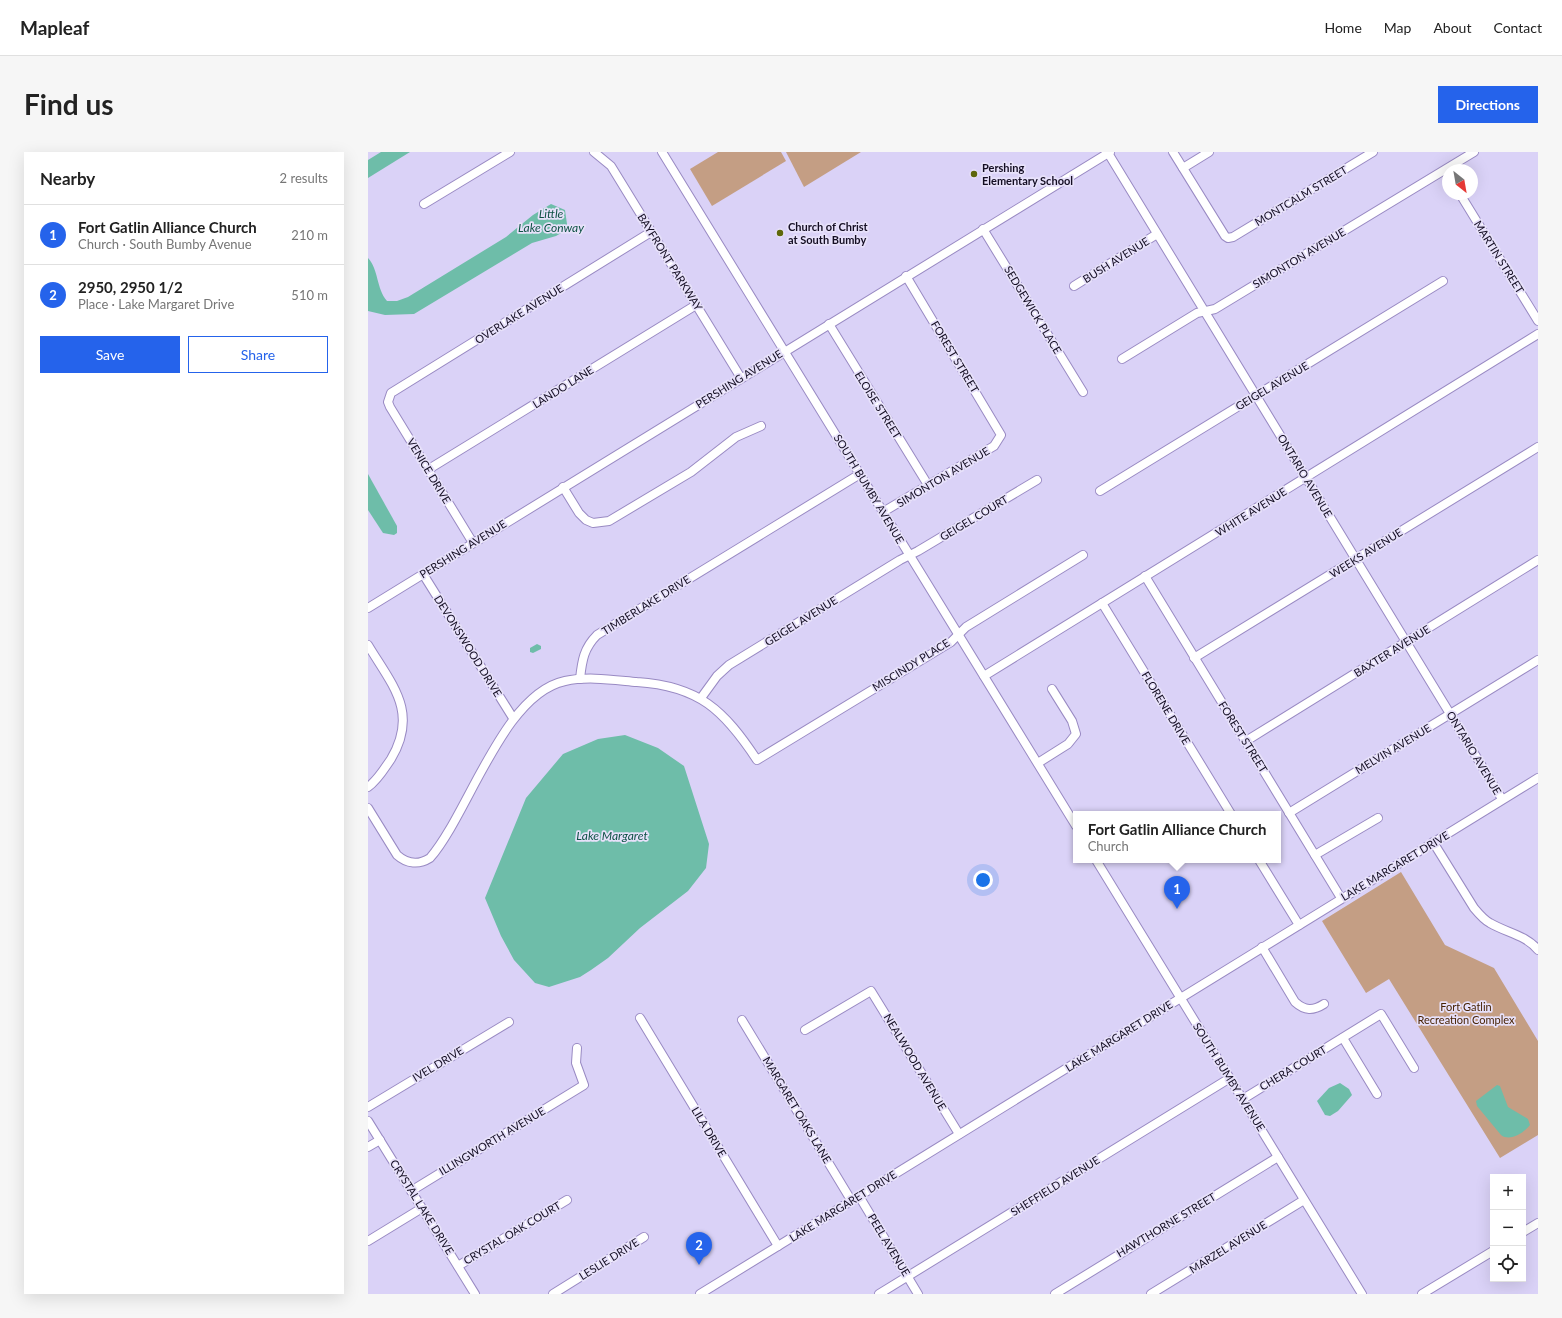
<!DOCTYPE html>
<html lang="en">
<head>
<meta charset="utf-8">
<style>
  body { margin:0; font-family:Lato,sans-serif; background:#f6f6f6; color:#222 }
  .controls { position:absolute; right:12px; bottom:12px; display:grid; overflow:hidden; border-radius:0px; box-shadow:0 4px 16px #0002 }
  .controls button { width:36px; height:36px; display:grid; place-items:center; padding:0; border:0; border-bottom:1px solid #e0e0e0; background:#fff; color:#222; font:20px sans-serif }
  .compass { position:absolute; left:1074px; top:12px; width:36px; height:36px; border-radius:50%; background:#fff; box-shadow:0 4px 16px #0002; rotate:149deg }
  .you { position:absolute; left:615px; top:728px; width:14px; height:14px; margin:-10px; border:3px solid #fff; border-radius:50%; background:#1a73e8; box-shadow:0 0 0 6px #1a73e833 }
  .badge { display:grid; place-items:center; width:26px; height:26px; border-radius:50%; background:#2563eb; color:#fff; font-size:13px; font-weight:700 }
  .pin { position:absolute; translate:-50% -33px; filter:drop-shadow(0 1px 2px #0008) }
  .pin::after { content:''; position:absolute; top:21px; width:14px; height:12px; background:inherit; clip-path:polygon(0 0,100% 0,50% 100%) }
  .popup { position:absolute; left:705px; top:659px; width:208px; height:52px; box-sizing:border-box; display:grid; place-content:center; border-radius:0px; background:#fff; filter:drop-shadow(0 1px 3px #0005); font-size:13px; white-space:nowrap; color:#767676 }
  .popup b { font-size:15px; color:#222 }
  .popup::after { content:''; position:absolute; left:50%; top:100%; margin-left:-8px; border:8px solid transparent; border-top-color:#fff }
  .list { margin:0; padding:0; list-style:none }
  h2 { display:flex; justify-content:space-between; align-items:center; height:52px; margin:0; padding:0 16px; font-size:17px }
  h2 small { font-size:13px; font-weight:400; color:#767676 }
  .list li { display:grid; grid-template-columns:26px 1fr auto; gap:12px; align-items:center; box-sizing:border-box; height:60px; padding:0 16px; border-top:1px solid #e0e0e0 }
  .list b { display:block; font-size:15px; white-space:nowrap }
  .list p { margin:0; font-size:13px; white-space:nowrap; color:#767676 }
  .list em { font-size:13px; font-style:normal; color:#767676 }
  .actions { display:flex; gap:8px; padding:12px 16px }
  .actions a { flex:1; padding:9px 0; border:1px solid #2563eb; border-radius:0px; text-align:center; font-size:14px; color:#2563eb }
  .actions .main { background:#2563eb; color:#fff }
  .icon { flex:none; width:22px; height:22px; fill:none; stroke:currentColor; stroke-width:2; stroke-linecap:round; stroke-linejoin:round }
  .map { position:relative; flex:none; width:1170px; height:1142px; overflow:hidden; border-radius:0px }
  header { display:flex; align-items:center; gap:24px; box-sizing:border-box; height:56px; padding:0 20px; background:#fff; border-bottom:1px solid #e0e0e0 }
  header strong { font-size:19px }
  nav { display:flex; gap:22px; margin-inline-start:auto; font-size:14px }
  .intro { display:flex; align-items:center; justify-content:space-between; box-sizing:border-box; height:96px; padding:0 24px }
  h1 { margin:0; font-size:28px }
  .button { padding:10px 18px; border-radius:0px; background:#2563eb; color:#fff; font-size:14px; font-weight:700 }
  main { display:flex; gap:24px; padding:0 24px }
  aside { flex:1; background:#fff; border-radius:0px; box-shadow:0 4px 16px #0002 }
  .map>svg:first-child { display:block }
</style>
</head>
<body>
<header>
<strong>Mapleaf</strong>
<nav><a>Home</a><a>Map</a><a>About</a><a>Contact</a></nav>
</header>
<div class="intro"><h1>Find us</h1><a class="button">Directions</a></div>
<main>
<aside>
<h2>Nearby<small>2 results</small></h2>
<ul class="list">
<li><span class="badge">1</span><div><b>Fort Gatlin Alliance Church</b><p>Church · South Bumby Avenue</p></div><em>210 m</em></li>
<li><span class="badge">2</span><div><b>2950, 2950 1/2</b><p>Place · Lake Margaret Drive</p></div><em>510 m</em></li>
</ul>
<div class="actions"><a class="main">Save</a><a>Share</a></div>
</aside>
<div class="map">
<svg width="1170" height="1142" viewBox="0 0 1170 1142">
  <rect width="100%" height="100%" fill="#dad2f7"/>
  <g fill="#c49e84">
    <polygon points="350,0 413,0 418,9 344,54 322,17"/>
    <polygon points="418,0 493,0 436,35"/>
    <polygon points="1033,720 1077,793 1126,816 1170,889 1170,983 1132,1006 1021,827 998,841 954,769"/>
  </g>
  <g fill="#6ebda9">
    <polygon points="13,0 42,0 0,26 0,8"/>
    <path d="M183 52 197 58 199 72 195 80 188 84 164 91 46 162 17 163 0 159V106C11 118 8 136 19 149H29L40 145 138 85 165 63Z"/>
    <polygon points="0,322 29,374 29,381 26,383 15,381 0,358"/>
    <polygon points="169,492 173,494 173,497 165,501 162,500 162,496"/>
    <polygon points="257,583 290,596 316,614 341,692 338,716 320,739 272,776 240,806 223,818 212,825 181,835 167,831 146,808 133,784 117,746 158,646 195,602 230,587"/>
    <polygon points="972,931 981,937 984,943 970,959 962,964 957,963 949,949 961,936"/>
    <path d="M1129 933 1132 934 1140 955 1160 967 1162 973C1156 981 1142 990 1133 983L1109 954 1108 949Z"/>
  </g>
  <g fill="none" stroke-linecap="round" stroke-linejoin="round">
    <g stroke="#998ac3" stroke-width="10">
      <g id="minor">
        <polyline points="226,0 243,14 251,27 373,226"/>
        <polyline points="294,0 708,674"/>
        <polyline points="805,0 857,84 860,86 865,85 1005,0"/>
        <polyline points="740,1 1134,647"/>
        <polyline points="815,16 841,0"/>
        <polyline points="1092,42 1170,169"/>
        <polyline points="56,52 142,0"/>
        <polyline points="615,77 715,240"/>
        <polyline points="706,134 789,82"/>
        <polyline points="461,172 560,333"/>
        <polyline points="754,207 829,161 847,157 1106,0"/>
        <polyline points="61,317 328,153"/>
        <polyline points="195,335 211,361 218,368 225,371 241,369 323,320 368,285 393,274"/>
        <polyline points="732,339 1075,129"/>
        <polyline points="515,360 626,294 633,283 538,124"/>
        <polyline points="105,391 22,255 20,250 23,241 283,80"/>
        <polyline points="55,422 145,566"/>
        <polyline points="777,424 973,746"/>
        <polyline points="734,451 863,662"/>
        <polyline points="0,456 742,0"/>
        <path d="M0 493C24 533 51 560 23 607 16 617 10 628 0 635"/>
        <polyline points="826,506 1170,295"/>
        <polyline points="616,524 1170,182"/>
        <path d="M212 527C214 508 216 496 229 483L492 322"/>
        <polyline points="333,546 349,524 361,513 532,408 550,399 669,328"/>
        <polyline points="878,589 1170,408"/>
        <polyline points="670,611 700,592 708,582 704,569 684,537"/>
        <path d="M0 656 29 703C39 712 51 713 62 706 101 661 135 542 197 529 220 524 246 528 269 530 331 534 356 558 389 608L583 490 598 475 715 403"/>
        <polyline points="921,661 1170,508"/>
        <path d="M1065 690 1106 756C1111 762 1116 768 1122 771 1139 781 1158 783 1170 798"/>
        <polyline points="947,703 1010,666"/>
        <polyline points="728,708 994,1142"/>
        <polyline points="891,708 931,773"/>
        <path d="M894 795 927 850C937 859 945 859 956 852"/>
        <polyline points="272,866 410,1094"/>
        <polyline points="374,868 483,1048"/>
        <polyline points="437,878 503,839 591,982"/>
        <polyline points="975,886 1009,942"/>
        <polyline points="875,947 1013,862 1046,916"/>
        <polyline points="0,955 141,870"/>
        <polyline points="0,969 107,1142"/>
        <polyline points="0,995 12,988"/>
        <polyline points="43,1039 216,933 208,911 209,896"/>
        <polyline points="491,1044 550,1142"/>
        <polyline points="1155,1080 1170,1071"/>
        <polyline points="0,1089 54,1056"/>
        <polyline points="90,1114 199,1048"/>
        <polyline points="185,1142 276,1085"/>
        <polyline points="332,1142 1170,626"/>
        <polyline points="511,1142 862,926"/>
        <polyline points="687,1142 910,1005"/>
        <polyline points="783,1142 936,1048"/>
        <polyline points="1054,1142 1125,1099"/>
      </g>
    </g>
    <use href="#minor" stroke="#fff" stroke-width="8"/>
  </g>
  <g fill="#5e670a" stroke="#e7e1fa" stroke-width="1.5">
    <circle cx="606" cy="22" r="4"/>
    <circle cx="412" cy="81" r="4"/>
  </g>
  <g text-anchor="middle" stroke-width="3.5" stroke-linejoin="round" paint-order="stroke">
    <g font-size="11" font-weight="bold" fill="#140e23" stroke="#e7e1fa" text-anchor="start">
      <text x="614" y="20">Pershing<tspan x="614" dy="13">Elementary School</tspan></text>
      <text x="420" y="79">Church of Christ<tspan x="420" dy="13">at South Bumby</tspan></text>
    </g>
    <g font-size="11" fill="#140e23" stroke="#e7e1fa">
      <text transform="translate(933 44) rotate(-31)" y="4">MONTCALM STREET</text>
      <text transform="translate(1131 105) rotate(58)" y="4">MARTIN STREET</text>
      <text transform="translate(931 106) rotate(-31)" y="4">SIMONTON AVENUE</text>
      <text transform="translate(748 108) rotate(-32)" y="4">BUSH AVENUE</text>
      <text transform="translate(302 110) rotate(58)" y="4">BAYFRONT PARKWAY</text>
      <text transform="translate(665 158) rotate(59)" y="4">SEDGEWICK PLACE</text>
      <text transform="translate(151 162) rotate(-32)" y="4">OVERLAKE AVENUE</text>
      <text transform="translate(587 205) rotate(59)" y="4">FOREST STREET</text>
      <text transform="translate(371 227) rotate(-32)" y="4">PERSHING AVENUE</text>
      <text transform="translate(904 234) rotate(-31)" y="4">GEIGEL AVENUE</text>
      <text transform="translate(195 235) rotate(-32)" y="4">LANDO LANE</text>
      <text transform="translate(510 253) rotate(58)" y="4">ELOISE STREET</text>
      <text transform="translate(61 319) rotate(59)" y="4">VENICE DRIVE</text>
      <text transform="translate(937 324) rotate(59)" y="4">ONTARIO AVENUE</text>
      <text transform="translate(575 325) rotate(-31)" y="4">SIMONTON AVENUE</text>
      <text transform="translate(501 337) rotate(59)" y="4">SOUTH BUMBY AVENUE</text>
      <text transform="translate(883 360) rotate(-32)" y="4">WHITE AVENUE</text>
      <text transform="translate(606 366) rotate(-31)" y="4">GEIGEL COURT</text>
      <text transform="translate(95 397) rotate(-32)" y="4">PERSHING AVENUE</text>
      <text transform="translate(998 401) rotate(-32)" y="4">WEEKS AVENUE</text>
      <text transform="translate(278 453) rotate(-32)" y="4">TIMBERLAKE DRIVE</text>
      <text transform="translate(433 469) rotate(-32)" y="4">GEIGEL AVENUE</text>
      <text transform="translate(100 494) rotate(58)" y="4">DEVONSWOOD DRIVE</text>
      <text transform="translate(1024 499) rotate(-32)" y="4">BAXTER AVENUE</text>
      <text transform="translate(543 513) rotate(-32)" y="4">MISCINDY PLACE</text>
      <text transform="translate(798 556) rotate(59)" y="4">FLORENE DRIVE</text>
      <text transform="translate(875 585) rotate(58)" y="4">FOREST STREET</text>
      <text transform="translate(1025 597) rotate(-31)" y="4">MELVIN AVENUE</text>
      <text transform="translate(1106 601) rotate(59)" y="4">ONTARIO AVENUE</text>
      <text transform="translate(1027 714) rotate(-31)" y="4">LAKE MARGARET DRIVE</text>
      <text transform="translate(751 884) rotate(-32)" y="4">LAKE MARGARET DRIVE</text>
      <text transform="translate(547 910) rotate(59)" y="4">NEALWOOD AVENUE</text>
      <text transform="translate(70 912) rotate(-31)" y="4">IVEL DRIVE</text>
      <text transform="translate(925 916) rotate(-31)" y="4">CHERA COURT</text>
      <text transform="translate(861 925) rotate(58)" y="4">SOUTH BUMBY AVENUE</text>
      <text transform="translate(429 958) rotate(59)" y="4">MARGARET OAKS LANE</text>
      <text transform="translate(341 980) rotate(59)" y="4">LILA DRIVE</text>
      <text transform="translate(124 989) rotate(-31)" y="4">ILLINGWORTH AVENUE</text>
      <text transform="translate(687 1034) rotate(-32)" y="4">SHEFFIELD AVENUE</text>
      <text transform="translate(475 1054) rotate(-32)" y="4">LAKE MARGARET DRIVE</text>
      <text transform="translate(54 1055) rotate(58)" y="4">CRYSTAL LAKE DRIVE</text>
      <text transform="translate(798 1073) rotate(-31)" y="4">HAWTHORNE STREET</text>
      <text transform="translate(144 1081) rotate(-31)" y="4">CRYSTAL OAK COURT</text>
      <text transform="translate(521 1093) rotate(59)" y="4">PEEL AVENUE</text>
      <text transform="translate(860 1095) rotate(-32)" y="4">MARZEL AVENUE</text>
      <text transform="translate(241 1107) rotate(-32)" y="4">LESLIE DRIVE</text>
    </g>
    <g font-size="11" fill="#472304" stroke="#e7e1fa">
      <text x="1098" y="859">Fort Gatlin<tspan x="1098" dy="13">Recreation Complex</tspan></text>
    </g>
    <g font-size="12" font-style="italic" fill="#0e5245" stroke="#e7e1fa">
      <text x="183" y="66">Little<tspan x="183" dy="14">Lake Conway</tspan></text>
      <text x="244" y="688">Lake Margaret</text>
    </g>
  </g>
</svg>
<div class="controls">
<button>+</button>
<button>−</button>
<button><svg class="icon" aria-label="locate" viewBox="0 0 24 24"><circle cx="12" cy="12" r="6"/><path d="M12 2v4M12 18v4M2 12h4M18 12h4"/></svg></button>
</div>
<svg class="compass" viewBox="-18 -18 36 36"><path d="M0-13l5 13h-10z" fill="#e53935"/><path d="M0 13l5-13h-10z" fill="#767676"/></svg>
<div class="you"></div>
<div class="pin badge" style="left:809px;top:757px">1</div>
<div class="popup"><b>Fort Gatlin Alliance Church</b>Church</div>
<div class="pin badge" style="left:331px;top:1113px">2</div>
</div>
</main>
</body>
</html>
